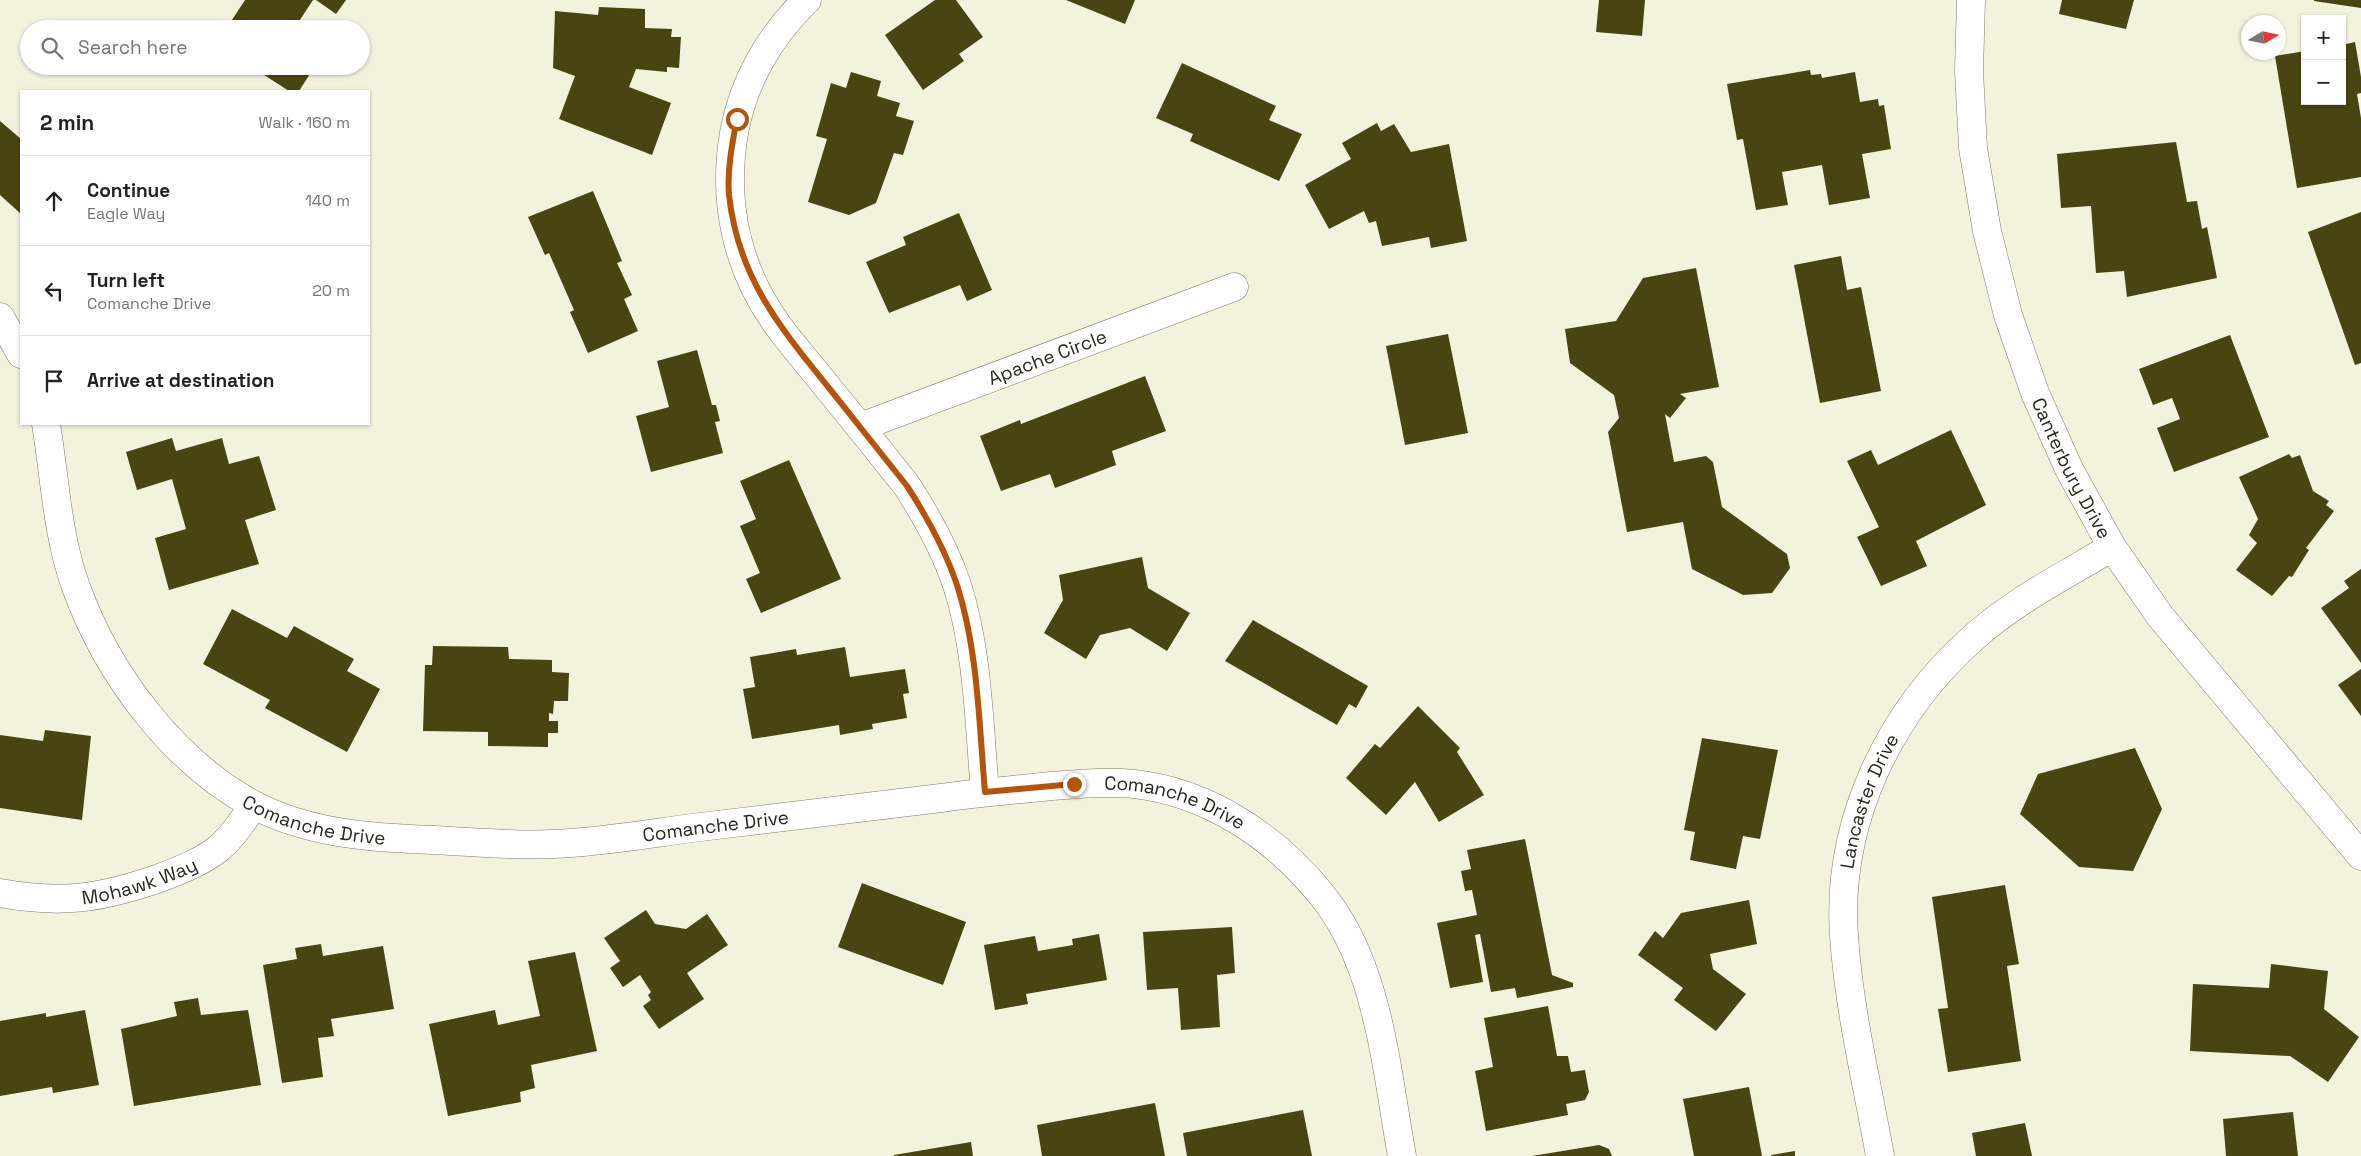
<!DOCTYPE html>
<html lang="en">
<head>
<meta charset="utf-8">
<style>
  body { margin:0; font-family:"Space Grotesk",sans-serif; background:#f6f6f6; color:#222 }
  .controls { position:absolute; right:15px; top:15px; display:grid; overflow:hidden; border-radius:0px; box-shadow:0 1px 4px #0004 }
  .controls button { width:45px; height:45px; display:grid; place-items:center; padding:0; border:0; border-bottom:1px solid #e0e0e0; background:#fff; color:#222; font:25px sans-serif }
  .compass { position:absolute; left:2241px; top:15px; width:45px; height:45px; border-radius:50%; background:#fff; box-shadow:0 1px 4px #0004; rotate:80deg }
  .stop { position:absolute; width:15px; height:15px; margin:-11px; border:4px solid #b45309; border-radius:50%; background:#fff }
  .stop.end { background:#b45309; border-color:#fff; box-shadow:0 1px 5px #0008 }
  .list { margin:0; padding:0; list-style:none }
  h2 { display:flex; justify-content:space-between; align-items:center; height:65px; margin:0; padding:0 20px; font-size:21px }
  h2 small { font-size:16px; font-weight:400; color:#767676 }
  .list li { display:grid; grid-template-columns:32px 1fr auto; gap:15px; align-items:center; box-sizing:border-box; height:90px; padding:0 20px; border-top:1px solid #e0e0e0 }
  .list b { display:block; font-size:19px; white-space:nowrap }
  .list p { margin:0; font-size:16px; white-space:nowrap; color:#767676 }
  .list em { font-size:16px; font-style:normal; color:#767676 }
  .icon { flex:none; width:28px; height:28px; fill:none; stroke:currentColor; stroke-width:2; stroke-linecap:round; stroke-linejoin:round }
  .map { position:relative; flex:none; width:2361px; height:1156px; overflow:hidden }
  .search { position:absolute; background:#fff; box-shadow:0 1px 4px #0004; left:20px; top:20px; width:350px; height:55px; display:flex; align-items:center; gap:12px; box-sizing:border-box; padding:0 18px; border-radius:28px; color:#767676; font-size:19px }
  .panel { position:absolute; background:#fff; box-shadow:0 1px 4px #0004; left:20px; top:90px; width:350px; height:335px; border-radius:0px }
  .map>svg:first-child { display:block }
</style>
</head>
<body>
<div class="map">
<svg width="2361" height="1156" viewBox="0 0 2361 1156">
  <rect width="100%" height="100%" fill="#f2f2dd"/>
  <g fill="#494512">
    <polygon points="245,0 313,0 294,29 232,29 228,26"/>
    <polygon points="316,0 346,0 336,14"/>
    <polygon points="935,0 956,0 983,37 959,54 964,61 923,90 885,35"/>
    <polygon points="1066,0 1135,0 1125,24"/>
    <polygon points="1599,0 1645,0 1642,36 1596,32"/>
    <polygon points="2062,0 2134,0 2126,29 2059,14"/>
    <polygon points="2314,0 2361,0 2361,8 2314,1"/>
    <polygon points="599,7 645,9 645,28 672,29 671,37 681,37 679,68 667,67 667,72 636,69 629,87 671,103 652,155 559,119 575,76 553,68 555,11 598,15"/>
    <polygon points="2355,42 2361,77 2361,93 2357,94 2361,118 2361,177 2297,188 2275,56 2305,51 2305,101 2342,101 2342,45"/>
    <polygon points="1182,63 1276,106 1269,120 1302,134 1279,181 1190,141 1193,134 1156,118"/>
    <polygon points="266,66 315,66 299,91 289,91 261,73"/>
    <polygon points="1810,70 1811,75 1821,74 1822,78 1855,72 1860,102 1878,99 1879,106 1884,105 1891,149 1862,154 1870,198 1829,205 1822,165 1782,172 1788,205 1756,210 1743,139 1737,140 1727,84"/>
    <polygon points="851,72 881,81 877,96 900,103 896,116 914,121 903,155 894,153 876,203 849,215 808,202 827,139 816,136 831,83 846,88"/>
    <polygon points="0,121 21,139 21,214 0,195"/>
    <polygon points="1377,123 1381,131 1394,124 1411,152 1449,144 1467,241 1431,248 1429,237 1382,246 1376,221 1369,223 1364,211 1329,229 1305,185 1351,159 1342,143"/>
    <polygon points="2176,142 2187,202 2197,201 2202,229 2207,227 2217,278 2127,297 2124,271 2096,273 2091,206 2061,208 2057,154"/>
    <polygon points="593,191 622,261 617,263 632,295 624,299 638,331 588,353 570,312 574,310 549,253 545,255 528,217"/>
    <polygon points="2361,212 2361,363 2355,365 2308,232"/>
    <polygon points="959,213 992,290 967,301 960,285 889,313 866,262 906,245 903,237"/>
    <polygon points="1841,256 1847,290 1861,287 1881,391 1820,403 1794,265"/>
    <polygon points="1696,268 1719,387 1680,394 1686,398 1670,418 1665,414 1674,462 1706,456 1713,462 1722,507 1787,554 1790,568 1772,593 1743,595 1692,569 1683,522 1627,532 1608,432 1619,418 1614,395 1570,363 1565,329 1616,321 1643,278"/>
    <polygon points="1448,334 1468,433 1405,445 1386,346"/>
    <polygon points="2230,335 2269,437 2174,472 2157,428 2180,419 2172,398 2153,405 2139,369"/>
    <polygon points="697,350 712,405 716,405 720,421 715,422 723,453 651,472 636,416 669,407 657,361"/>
    <polygon points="1145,376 1166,431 1112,451 1116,465 1055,488 1050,474 1001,491 980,436 1020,420 1021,424"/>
    <polygon points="1951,430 1986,505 1916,541 1927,566 1881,586 1857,537 1879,527 1847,461 1871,450 1878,465"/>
    <polygon points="172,438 176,451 222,438 229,464 259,456 276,510 245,520 259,564 169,590 155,538 186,529 172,479 137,490 126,452"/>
    <polygon points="2289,454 2292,458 2300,455 2313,491 2329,501 2326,505 2334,511 2306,548 2309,550 2292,577 2289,576 2272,596 2236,570 2257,543 2249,535 2258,519 2239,477"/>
    <polygon points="789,460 841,579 761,613 746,579 760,573 740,526 756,519 740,481"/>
    <polygon points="1142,557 1148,588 1190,613 1167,651 1130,628 1100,635 1086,659 1044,633 1063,600 1059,575"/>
    <polygon points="2361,569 2361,663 2321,608 2349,588 2344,581"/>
    <polygon points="232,609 287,638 294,626 354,659 347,671 380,689 347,752 265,708 270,700 203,664"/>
    <polygon points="1253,620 1368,686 1356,708 1349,704 1337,725 1225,661"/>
    <polygon points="433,646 508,647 509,659 552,660 552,672 569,673 568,701 554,701 553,714 549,713 549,721 558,721 558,733 548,733 548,747 488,746 488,732 423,731 425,665 432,665"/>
    <polygon points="845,647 850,677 905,669 909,693 903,694 907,718 872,724 873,729 840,735 839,725 752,739 743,689 755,687 750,657 796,649 797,655"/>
    <polygon points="2361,669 2361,716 2338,685"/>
    <polygon points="1418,706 1460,748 1457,752 1484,795 1439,822 1415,782 1386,815 1346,778 1375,744 1380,748"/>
    <polygon points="45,730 91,736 82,820 0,808 0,735 43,741"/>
    <polygon points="1702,738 1778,750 1760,839 1743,836 1736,869 1690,860 1695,832 1684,830"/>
    <polygon points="2135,748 2162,809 2133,871 2079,867 2020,814 2038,774"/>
    <polygon points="1525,839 1552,975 1573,983 1573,987 1517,998 1515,988 1491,992 1480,934 1475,935 1483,982 1450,988 1437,923 1477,915 1472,890 1465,891 1461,871 1471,869 1467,850"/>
    <polygon points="862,883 966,922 943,985 838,947"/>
    <polygon points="2005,885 2019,964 2007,966 2021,1061 1948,1072 1938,1009 1948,1008 1932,897"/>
    <polygon points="1749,900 1757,944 1710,954 1713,969 1746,994 1716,1031 1674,1000 1683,988 1638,955 1655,931 1663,938 1681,913"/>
    <polygon points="646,910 655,924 686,929 707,914 728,945 687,973 704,999 659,1029 643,1006 651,1000 648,995 651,992 640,975 623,987 610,968 620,961 604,938"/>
    <polygon points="1232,927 1235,973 1217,975 1220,1027 1181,1030 1178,988 1147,990 1143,932"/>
    <polygon points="1099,934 1107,980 1026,994 1028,1004 995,1010 984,945 1035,936 1038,951 1073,945 1072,939"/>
    <polygon points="321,944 323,956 383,946 394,1009 331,1019 334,1036 318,1038 323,1077 282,1083 263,965 297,959 295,948"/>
    <polygon points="575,952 597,1051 531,1065 535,1088 520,1092 521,1102 448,1116 429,1024 495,1010 498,1025 540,1016 528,961"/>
    <polygon points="2271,964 2328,971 2324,1009 2359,1037 2328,1082 2290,1056 2190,1051 2193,984 2269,988"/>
    <polygon points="198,998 201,1015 248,1010 261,1085 134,1106 121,1029 177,1016 174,1002"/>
    <polygon points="1548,1006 1557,1056 1568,1056 1571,1072 1585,1070 1589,1092 1585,1100 1566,1104 1568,1115 1486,1131 1475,1071 1493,1067 1484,1018"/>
    <polygon points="85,1010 99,1085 53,1093 52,1087 0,1096 0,1021 46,1013 46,1017"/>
    <polygon points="1749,1087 1762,1156 1694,1156 1683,1099"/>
    <polygon points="1155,1103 1165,1156 1042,1156 1037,1125"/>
    <polygon points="1303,1110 1312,1156 1187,1156 1183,1133"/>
    <polygon points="2293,1112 2298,1156 2226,1156 2223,1119"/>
    <polygon points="2025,1123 2032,1156 1976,1156 1972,1133"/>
    <polygon points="971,1142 973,1156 894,1156 894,1155"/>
    <polygon points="1599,1145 1609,1149 1612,1156 1532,1156"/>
    <polygon points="1795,1151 1795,1156 1771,1156 1771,1155"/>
  </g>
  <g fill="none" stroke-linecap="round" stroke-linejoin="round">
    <g stroke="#7d7c6a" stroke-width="29">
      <g id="minor">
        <path d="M807 0C770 35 743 82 734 133 722 203 737 270 779 327 793 346 809 364 824 383 852 417 880 452 907 486 927 517 945 549 957 585 978 650 979 724 985 792"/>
        <path id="s1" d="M1971 0 1969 71 1973 148 1987 231 2008 315 2035 393 2069 469 2112 547 2160 616 2361 856"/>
        <polyline points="0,317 21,354"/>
        <path id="s2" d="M46 424C55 478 57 535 76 587 107 673 172 761 254 805 310 834 373 838 434 840 474 842 514 846 554 844 600 842 647 834 692 828 775 818 858 808 941 798 977 793 1014 790 1051 786 1078 784 1107 781 1134 784 1208 792 1275 837 1321 894 1379 964 1386 1069 1402 1156"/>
        <path id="s3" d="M860 427 1234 287"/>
        <path id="s4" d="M0 893C61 904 98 899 157 879 178 871 200 863 218 849 233 837 243 820 254 805"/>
        <path id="s5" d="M1880 1156C1867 1083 1849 1010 1844 936 1836 822 1889 713 1973 638 2014 601 2066 575 2112 547"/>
      </g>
    </g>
    <use href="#minor" stroke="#fff" stroke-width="28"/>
  </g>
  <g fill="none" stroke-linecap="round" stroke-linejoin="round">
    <path stroke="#b45309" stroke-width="6" d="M737 119C732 144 727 170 729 195 738 277 779 326 829 388 855 421 881 453 907 486 927 517 945 549 957 585 978 650 979 724 985 792L1074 784"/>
  </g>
  <g text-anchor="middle" stroke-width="5" stroke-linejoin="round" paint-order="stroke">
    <g font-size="19" fill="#27261f" stroke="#f2f2dd">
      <text dy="7" stroke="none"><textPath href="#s3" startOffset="200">Apache Circle</textPath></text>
      <text dy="7" stroke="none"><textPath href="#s1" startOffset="485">Canterbury Drive</textPath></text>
      <text dy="7" stroke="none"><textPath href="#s5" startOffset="362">Lancaster Drive</textPath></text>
      <text dy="7" stroke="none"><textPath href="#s2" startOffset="1386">Comanche Drive</textPath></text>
      <text dy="7" stroke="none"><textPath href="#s2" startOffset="516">Comanche Drive</textPath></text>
      <text dy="7" stroke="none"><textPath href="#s2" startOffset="921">Comanche Drive</textPath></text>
      <text dy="7" stroke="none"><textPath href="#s4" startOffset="142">Mohawk Way</textPath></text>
    </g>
  </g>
</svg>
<div class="controls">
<button>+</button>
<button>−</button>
</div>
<svg class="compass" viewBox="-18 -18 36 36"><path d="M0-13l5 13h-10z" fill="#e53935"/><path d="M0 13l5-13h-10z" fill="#767676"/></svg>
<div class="stop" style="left:737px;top:119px"></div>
<div class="stop end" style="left:1074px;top:784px"></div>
<div class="search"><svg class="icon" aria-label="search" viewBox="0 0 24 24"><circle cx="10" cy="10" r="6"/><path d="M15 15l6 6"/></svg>Search here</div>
<section class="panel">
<h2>2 min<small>Walk · 160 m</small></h2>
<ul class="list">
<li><svg class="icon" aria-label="ahead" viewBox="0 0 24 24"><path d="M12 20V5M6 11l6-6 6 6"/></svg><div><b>Continue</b><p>Eagle Way</p></div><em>140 m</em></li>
<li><svg class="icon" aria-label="left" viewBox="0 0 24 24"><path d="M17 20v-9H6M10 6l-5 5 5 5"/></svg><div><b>Turn left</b><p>Comanche Drive</p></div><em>20 m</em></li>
<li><svg class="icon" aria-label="arrive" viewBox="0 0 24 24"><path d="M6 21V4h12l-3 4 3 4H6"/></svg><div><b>Arrive at destination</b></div></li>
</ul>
</section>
</div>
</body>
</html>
